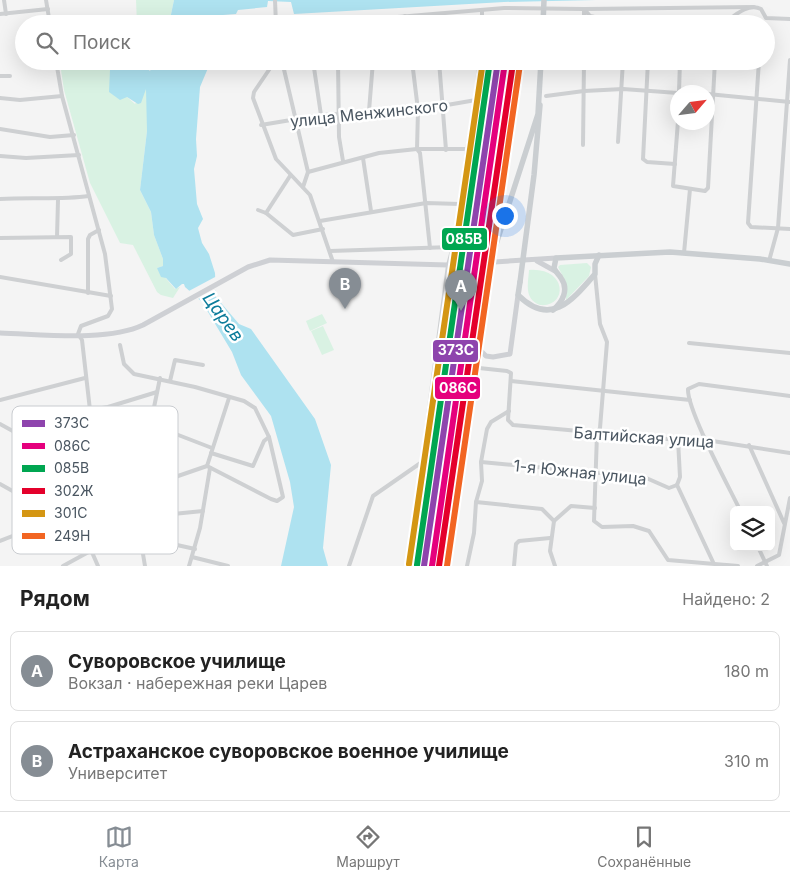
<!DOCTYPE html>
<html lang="ru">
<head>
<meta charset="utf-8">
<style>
  body { margin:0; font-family:Inter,sans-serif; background:#f6f6f6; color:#222 }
  .controls { position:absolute; right:15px; bottom:15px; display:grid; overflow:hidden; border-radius:8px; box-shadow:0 5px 20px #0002 }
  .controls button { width:45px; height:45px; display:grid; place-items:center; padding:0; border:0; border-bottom:1px solid #e0e0e0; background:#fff; color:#222; font:25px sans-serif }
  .compass { position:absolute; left:670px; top:85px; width:45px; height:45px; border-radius:50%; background:#fff; box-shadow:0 5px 20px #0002; rotate:62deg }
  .you { position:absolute; left:504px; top:215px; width:18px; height:18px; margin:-12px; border:4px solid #fff; border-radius:50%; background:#1a73e8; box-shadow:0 0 0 8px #1a73e833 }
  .badge { display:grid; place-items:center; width:32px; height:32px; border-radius:50%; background:#868d94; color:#fff; font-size:16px; font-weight:700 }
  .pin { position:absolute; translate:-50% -41px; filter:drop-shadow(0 1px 2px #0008) }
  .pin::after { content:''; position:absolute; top:26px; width:18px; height:15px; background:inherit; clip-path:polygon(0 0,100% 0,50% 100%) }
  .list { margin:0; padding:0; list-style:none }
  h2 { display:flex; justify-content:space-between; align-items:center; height:65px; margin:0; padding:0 20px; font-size:21px }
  h2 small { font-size:16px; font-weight:400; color:#767676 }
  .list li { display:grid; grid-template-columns:32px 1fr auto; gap:15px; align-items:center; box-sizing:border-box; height:80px; margin:0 10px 10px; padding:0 10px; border:1px solid #e0e0e0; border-radius:8px }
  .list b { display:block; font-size:19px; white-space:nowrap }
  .list p { margin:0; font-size:16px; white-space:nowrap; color:#767676 }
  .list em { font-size:16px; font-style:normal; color:#767676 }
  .icon { flex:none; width:28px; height:28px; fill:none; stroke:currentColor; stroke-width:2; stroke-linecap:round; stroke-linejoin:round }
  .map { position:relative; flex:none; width:790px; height:566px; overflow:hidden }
  .search { position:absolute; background:#fff; box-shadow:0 5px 20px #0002; left:15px; right:15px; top:15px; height:55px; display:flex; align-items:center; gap:12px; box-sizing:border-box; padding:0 18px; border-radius:28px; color:#767676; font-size:19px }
  .sheet { height:245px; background:#fff }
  nav { display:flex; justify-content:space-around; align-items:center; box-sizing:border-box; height:70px; border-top:1px solid #e0e0e0; background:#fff; font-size:14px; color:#767676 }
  nav a { display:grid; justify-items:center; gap:2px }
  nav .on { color:#868d94 }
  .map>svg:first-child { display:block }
</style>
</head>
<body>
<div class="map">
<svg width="790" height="566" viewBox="0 0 790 566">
  <rect width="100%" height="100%" fill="#f4f4f4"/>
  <g fill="#d9f2e3">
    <polygon points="136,0 174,0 169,24 137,24"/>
    <polygon points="103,61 129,61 110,70 127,97 135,104 147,87 147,131 140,190 151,212 154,235 163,259 163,266 157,268 175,289 180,287 173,298 161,295 157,292 133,245 120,243 90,183 64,90 61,70"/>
    <polygon points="587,263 591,267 589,276 566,300 566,282 558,267 560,265"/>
    <path d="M529 270C568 267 568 308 540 305 524 299 528 284 529 270Z"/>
    <polygon points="322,314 327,323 310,331 306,321"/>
    <polygon points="323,326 334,350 322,355 311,331"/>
  </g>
  <g fill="#aee2f0">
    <polygon points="174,0 596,0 504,2 294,14 291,2 268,1 267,7 238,10 236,14 223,15 220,24 169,24"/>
    <polygon points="129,61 140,61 150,71 155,61 211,61 200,87 196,139 197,156 194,169 197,204 203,219 198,228 202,243 209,254 215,273 216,297 239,324 251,329 315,419 331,465 323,548 328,566 281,566 294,507 290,482 271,416 241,375 232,352 202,302 185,287 184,284 182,284 176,289 166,278 161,277 157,268 163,266 163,259 154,235 151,212 140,190 147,131 146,89 141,103 138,104 127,97 120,100 109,92 110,70"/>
  </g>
  <polygon fill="#f4f4f4" points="217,276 218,289 196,300 187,292"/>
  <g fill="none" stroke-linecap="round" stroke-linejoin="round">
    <g stroke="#ced0d2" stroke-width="4">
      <polyline points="4,0 6,14"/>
      <polyline points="46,0 50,24"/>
      <polyline points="275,0 276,24"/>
      <polyline points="0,14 48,9"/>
      <polyline points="436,14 437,24"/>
      <polyline points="405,16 407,24"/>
      <polyline points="315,24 504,8 584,9 590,16 599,18 686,24"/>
      <polyline points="482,24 482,10"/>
      <polyline points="584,24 584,9 754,7"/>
      <path d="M723 24C733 17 748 2 761 9L766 18 790 19"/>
      <polyline points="56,61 62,96 105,254 112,309 108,316 81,326 78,334 82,340 90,410 63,458"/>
      <polyline points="275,61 254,92 253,98 276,159 310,195 333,262"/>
      <polyline points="282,61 308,172"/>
      <polyline points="313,61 321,115"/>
      <polyline points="338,61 339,137 343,161"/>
      <polyline points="412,61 418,110 417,149 420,153 430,248"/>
      <polyline points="439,61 446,150"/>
      <polyline points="648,61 643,159 647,162 675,164"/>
      <polyline points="759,61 748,223 751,227 790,229"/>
      <polyline points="0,76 10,76"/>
      <polyline points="679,92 680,61"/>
      <polyline points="708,94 790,102"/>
      <polyline points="546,96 584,91 623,89 678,93"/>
      <polyline points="0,98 20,100 62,96"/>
      <polyline points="369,111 373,61"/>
      <polyline points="678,121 673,186 705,191 708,188 715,61"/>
      <polyline points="261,125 321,115 418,110 476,100"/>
      <polyline points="0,129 50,137 74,135"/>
      <polyline points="618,142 623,61"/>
      <polyline points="583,145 584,61"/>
      <polyline points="0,156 26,158 79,155"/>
      <polyline points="363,158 371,211"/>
      <polyline points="303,187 308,172 379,153 417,149 467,149"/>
      <path d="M0 199C30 197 59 200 89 196"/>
      <polyline points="258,210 266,213 293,235 323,229"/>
      <polyline points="266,213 290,176"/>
      <polyline points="320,221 426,203 460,204"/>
      <polyline points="57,237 58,200"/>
      <polyline points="0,238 71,237 71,254 61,260"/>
      <polyline points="330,251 452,247"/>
      <polyline points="684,253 690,189"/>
      <polyline points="769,261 778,228 790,60"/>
      <polyline points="595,274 600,324 607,342 600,428 597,434 594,521 602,527 633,526 649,531 668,560 738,566"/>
      <polyline points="0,277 111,296"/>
      <polyline points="88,293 88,239 90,235 99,230"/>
      <polyline points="481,323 474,328 471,352 473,361 479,368 507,371 511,373 508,420 513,425 678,440 706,440 790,453"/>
      <polyline points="689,343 790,353"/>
      <polyline points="160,378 151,422 155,426 212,448"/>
      <polyline points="170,381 175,360 203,365"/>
      <polyline points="511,381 690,400"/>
      <polyline points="0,400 85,378"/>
      <polyline points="90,410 108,407 157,392"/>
      <polyline points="0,424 105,482 120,496 139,530 145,566"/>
      <polyline points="749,445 784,523"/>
      <polyline points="211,453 253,466 264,441 269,437"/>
      <polyline points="481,462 644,477 669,488 677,485"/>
      <polyline points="207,466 229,398"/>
      <polyline points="0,484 59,517"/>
      <polyline points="677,485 713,562"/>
      <polyline points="677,485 680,477 678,440"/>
      <polyline points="120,496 207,466 271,499 277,501 283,497 269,437 255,408 244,401 195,387 134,374 124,364 120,345"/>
      <polyline points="476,502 542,509 554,521 571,506 595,508"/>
      <path d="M740 510C729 487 687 410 688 389L699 384 790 396"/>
      <polyline points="554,521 550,551 555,566"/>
      <polyline points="139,530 173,514 203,511"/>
      <path d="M0 541C38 526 77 513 105 482"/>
      <polyline points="168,543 195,549"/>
      <polyline points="758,547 767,566"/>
      <polyline points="91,550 98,566"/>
      <polyline points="192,557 228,566"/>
      <polyline points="63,566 105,543"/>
      <polyline points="189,566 200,528 210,468"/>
      <polyline points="349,566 373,496 422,462"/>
      <polyline points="408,566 448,265 457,232 467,149 476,100 479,61"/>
      <polyline points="467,566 474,533 476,502 482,481 481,462 487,429 491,422 509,411"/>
      <polyline points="514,566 516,544 519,541 550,538"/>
      <polyline points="757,566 779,555 790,498"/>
    </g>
    <g stroke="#ced0d4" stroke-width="5">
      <polyline points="537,261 555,271"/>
      <polyline points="490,263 479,343 480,350 486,356 493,357 510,354 518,295"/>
      <path d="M0 333C41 334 107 342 143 325L248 267 270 260 448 265 556 258"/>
    </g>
    <g stroke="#caced1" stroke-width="5.5">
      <polyline points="490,263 538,114 541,61"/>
      <path d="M520 282 518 295C550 327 571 302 595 274V264L599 255"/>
      <path d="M553 310C563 302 569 289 561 278 559 274 556 273 554 268L556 258 670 252 760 259 790 264"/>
    </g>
    <g stroke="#caced1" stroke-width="5.5">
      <polyline points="543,24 544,0"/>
      <polyline points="520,282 534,175 540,105"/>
    </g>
    <g stroke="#fff" stroke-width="10">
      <polyline id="rail-1" points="424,566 498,61"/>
    </g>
    <g stroke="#fff" stroke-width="10">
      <polyline id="rail-2" points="432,566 505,62"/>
    </g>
    <g stroke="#fff" stroke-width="10">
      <polyline id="rail-3" points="417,565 490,61"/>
    </g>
    <g stroke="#fff" stroke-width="10">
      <polyline id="rail-4" points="439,566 513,63"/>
    </g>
    <g stroke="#fff" stroke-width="10">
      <polyline id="rail-5" points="409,564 483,61"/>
    </g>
    <g stroke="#fff" stroke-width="10">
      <polyline id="rail-6" points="447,566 520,64"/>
    </g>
    <use href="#rail-1" stroke="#8e44ad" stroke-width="6"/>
    <use href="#rail-2" stroke="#e5007d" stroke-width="6"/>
    <use href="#rail-3" stroke="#00a651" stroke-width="6"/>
    <use href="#rail-4" stroke="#e4002b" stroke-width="6"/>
    <use href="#rail-5" stroke="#d49613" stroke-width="6"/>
    <use href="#rail-6" stroke="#f26522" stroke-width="6"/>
  </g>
  <g text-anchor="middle" stroke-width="5" stroke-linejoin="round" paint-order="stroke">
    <g font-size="16" fill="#4a5661" stroke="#fff">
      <text transform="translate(369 113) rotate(-6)" y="6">улица Менжинского</text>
      <text transform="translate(644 437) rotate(4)" y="6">Балтийская улица</text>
      <text transform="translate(580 472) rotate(6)" y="6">1-я Южная улица</text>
    </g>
    <g font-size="18" font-style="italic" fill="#0c7c9b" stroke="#fff">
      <text transform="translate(223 317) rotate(54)" y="6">Царев</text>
    </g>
  </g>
  <rect x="12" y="406" width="166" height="148" rx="8" fill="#fff" stroke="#c9ccd0" stroke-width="1"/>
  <rect x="22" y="420" width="23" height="7" fill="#8e44ad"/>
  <rect x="22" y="443" width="23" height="6" fill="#e5007d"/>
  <rect x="22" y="465" width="23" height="7" fill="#00a651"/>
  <rect x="22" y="488" width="23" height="6" fill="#e4002b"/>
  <rect x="22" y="510" width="23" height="7" fill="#d49613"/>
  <rect x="22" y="533" width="23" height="6" fill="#f26522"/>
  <g font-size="14" fill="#4a5661">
    <text x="54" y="428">373C</text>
    <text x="54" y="451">086С</text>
    <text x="54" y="473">085В</text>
    <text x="54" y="496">302Ж</text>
    <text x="54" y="518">301С</text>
    <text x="54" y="541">249Н</text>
  </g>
  <g stroke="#fff" stroke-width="2">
    <rect x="441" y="227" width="47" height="24" rx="5" fill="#00a651"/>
    <rect x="432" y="339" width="47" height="24" rx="5" fill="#8e44ad"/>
    <rect x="434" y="376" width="47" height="24" rx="5" fill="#e5007d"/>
  </g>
  <g font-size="14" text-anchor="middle" font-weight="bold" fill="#fff">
    <text x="464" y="244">085В</text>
    <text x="456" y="355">373C</text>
    <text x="458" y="393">086С</text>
  </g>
</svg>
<div class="controls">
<button><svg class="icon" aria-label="layers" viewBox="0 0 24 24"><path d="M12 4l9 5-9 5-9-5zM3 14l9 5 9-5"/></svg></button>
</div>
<svg class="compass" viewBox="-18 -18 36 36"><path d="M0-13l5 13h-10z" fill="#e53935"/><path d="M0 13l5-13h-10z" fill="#767676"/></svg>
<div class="you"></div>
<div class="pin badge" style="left:461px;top:311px">A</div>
<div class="pin badge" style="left:345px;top:309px">B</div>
<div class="search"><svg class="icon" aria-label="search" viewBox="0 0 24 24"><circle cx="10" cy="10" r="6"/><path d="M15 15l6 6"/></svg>Поиск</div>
</div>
<section class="sheet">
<h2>Рядом<small>Найдено: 2</small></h2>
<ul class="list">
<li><span class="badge">A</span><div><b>Суворовское училище</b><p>Вокзал · набережная реки Царев</p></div><em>180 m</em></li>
<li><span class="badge">B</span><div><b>Астраханское суворовское военное училище</b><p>Университет</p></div><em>310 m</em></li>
</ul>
</section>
<nav>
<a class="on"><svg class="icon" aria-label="map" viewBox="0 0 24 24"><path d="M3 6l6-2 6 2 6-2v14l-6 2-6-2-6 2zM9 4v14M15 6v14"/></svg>Карта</a>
<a><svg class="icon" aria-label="directions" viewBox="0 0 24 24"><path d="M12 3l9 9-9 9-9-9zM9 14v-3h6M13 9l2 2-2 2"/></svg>Маршрут</a>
<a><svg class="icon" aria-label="saved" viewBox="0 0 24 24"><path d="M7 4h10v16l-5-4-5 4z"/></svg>Сохранённые</a>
</nav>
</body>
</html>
